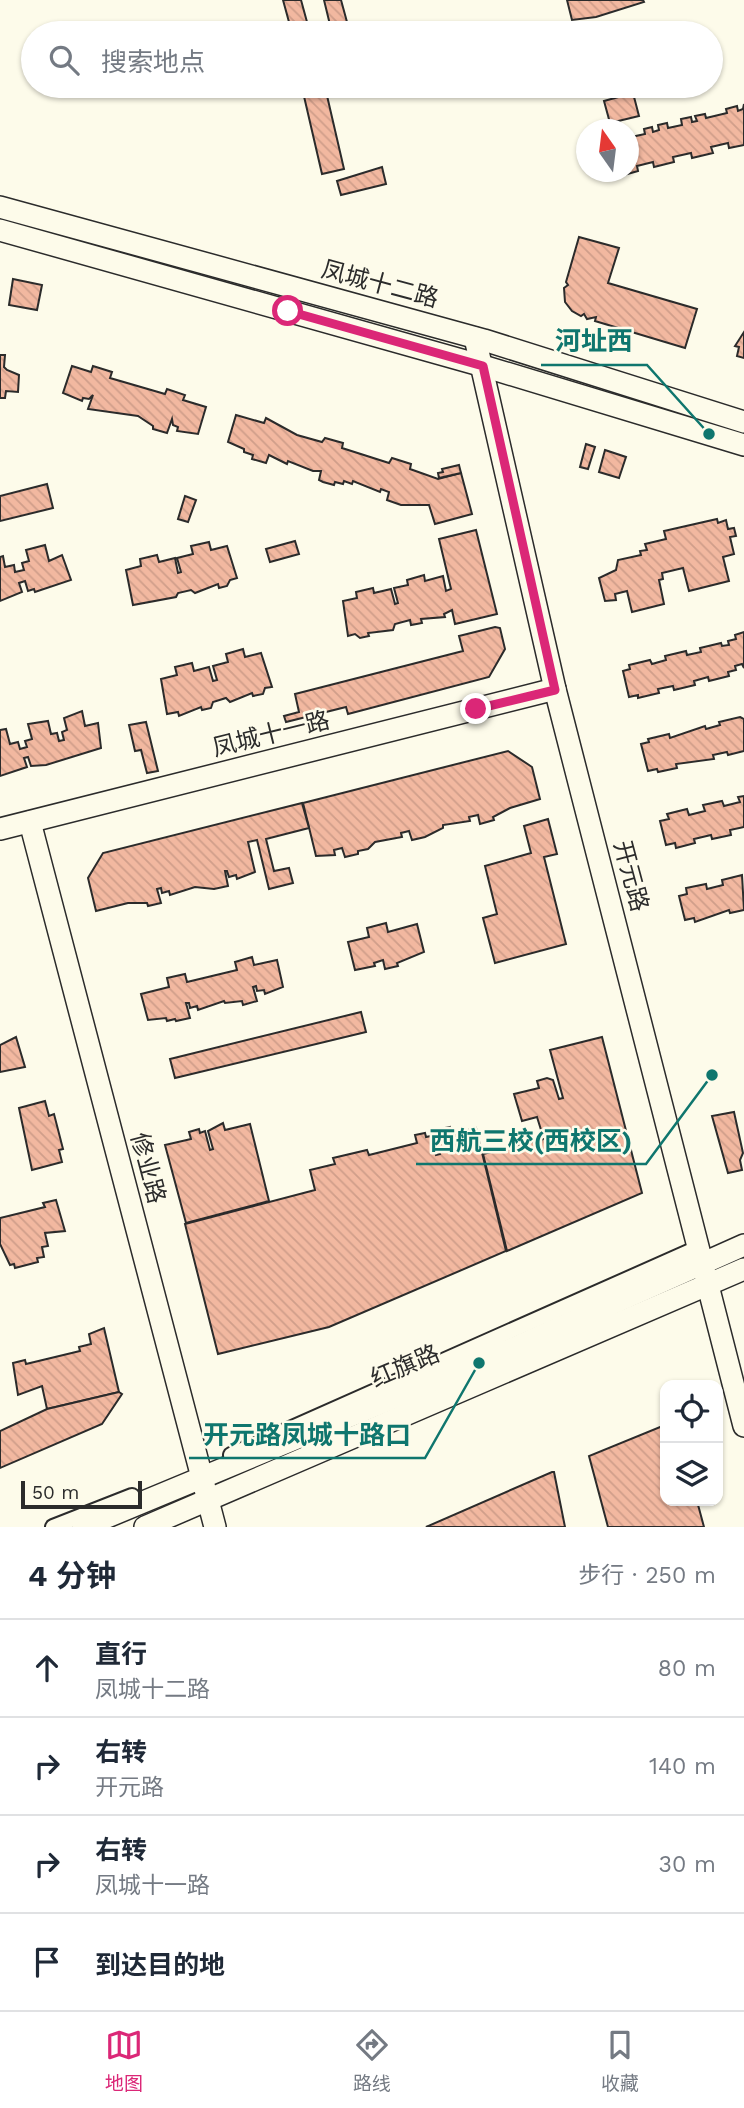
<!DOCTYPE html>
<html lang="zh">
<head>
<meta charset="utf-8">
<style>
  body { margin:0; font-family:"Work Sans","Noto Sans SC",sans-serif; background:#f6f6f7; color:#1f2937 }
  .controls { position:absolute; right:21px; bottom:21px; display:grid; overflow:hidden; border-radius:14px; box-shadow:0 2px 5px #0004 }
  .controls button { width:63px; height:63px; display:grid; place-items:center; padding:0; border:0; border-bottom:2px solid #e0e1e3; background:#fff; color:#1f2937; font:35px sans-serif }
  .compass { position:absolute; left:576px; top:119px; width:63px; height:63px; border-radius:50%; background:#fff; box-shadow:0 2px 5px #0004; rotate:346deg }
  .scale { position:absolute; left:21px; bottom:18px; width:121px; box-sizing:border-box; padding-left:7px; border:4px solid #2b2b2b; border-top:0; font-size:19px; line-height:24px; white-space:nowrap; color:#2b2b2b; -webkit-text-stroke:5px #fdfbea; paint-order:stroke }
  .stop { position:absolute; width:21px; height:21px; margin:-16px; border:5px solid #db2777; border-radius:50%; background:#fff }
  .stop.end { background:#db2777; border-color:#fff; box-shadow:0 2px 7px #0008 }
  .list { margin:0; padding:0; list-style:none }
  h2 { display:flex; justify-content:space-between; align-items:center; height:91px; margin:0; padding:0 28px; font-size:30px }
  h2 small { font-size:23px; font-weight:400; color:#747a83 }
  .list li { display:grid; grid-template-columns:46px 1fr auto; gap:21px; align-items:center; box-sizing:border-box; height:98px; padding:0 28px; border-top:2px solid #e0e1e3 }
  .list b { display:block; font-size:26px; white-space:nowrap }
  .list p { margin:0; font-size:23px; white-space:nowrap; color:#747a83 }
  .list em { font-size:23px; font-style:normal; color:#747a83 }
  .icon { flex:none; width:38px; height:38px; fill:none; stroke:currentColor; stroke-width:2; stroke-linecap:round; stroke-linejoin:round }
  .map { position:relative; flex:none; width:744px; height:1527px; overflow:hidden }
  .search { position:absolute; background:#fff; box-shadow:0 2px 5px #0004; left:21px; right:21px; top:21px; height:77px; display:flex; align-items:center; gap:18px; box-sizing:border-box; padding:0 24px; border-radius:38px; color:#747a83; font-size:26px }
  .sheet { height:483px; background:#fff }
  nav { display:flex; justify-content:space-around; align-items:center; box-sizing:border-box; height:98px; border-top:2px solid #e0e1e3; background:#fff; font-size:19px; color:#747a83 }
  nav a { display:grid; justify-items:center; gap:4px }
  nav .on { color:#db2777 }
  .map>svg:first-child { display:block }
</style>
</head>
<body>
<div class="map">
<svg width="744" height="1527" viewBox="0 0 744 1527">
  <defs>
    <pattern id="building-back-hatch" width="6" height="6" patternUnits="userSpaceOnUse" patternTransform="scale(1.75)"><rect width="6" height="6" fill="#f2b8a0"/><path d="M-1 5l2 2M0 0l6 6M5-1l2 2" fill="none" stroke="#d09e8a"/></pattern>
  </defs>
  <rect width="100%" height="100%" fill="#fdfbea"/>
  <g fill="url(#building-back-hatch)" stroke="#2b2b2b" stroke-width="2">
    <polygon points="283,0 301,0 310,33 292,33"/>
    <polygon points="324,0 341,0 350,33 332,33"/>
    <polygon points="567,0 643,0 644,2 596,17 572,20"/>
    <polygon points="325,87 344,169 322,174 303,92"/>
    <polygon points="633,93 639,116 610,123 604,101"/>
    <polygon points="744,104 744,145 729,148 728,143 711,147 713,153 692,158 691,153 673,157 674,162 654,167 653,162 637,166 638,171 617,177 616,172 628,172 628,132 631,137 645,134 644,129 652,127 653,132 659,130 658,125 667,123 668,128 682,125 681,119 691,117 692,122 697,121 695,116 705,114 706,118 727,113 726,109 737,106 738,111 743,109"/>
    <polygon points="382,167 386,184 341,195 337,181"/>
    <polygon points="579,237 619,248 608,283 697,309 685,348 595,321 596,317 587,319 584,314 581,316 572,311 565,302 564,288 568,285 566,282"/>
    <polygon points="13,279 42,285 37,310 9,305"/>
    <polygon points="744,332 744,358 737,356 739,347 735,346"/>
    <polygon points="0,355 5,355 4,367 7,370 19,375 18,392 6,391 5,398 0,398"/>
    <polygon points="72,366 91,372 93,366 112,372 110,378 165,394 167,389 185,395 183,400 206,407 198,434 177,431 178,427 173,425 172,419 167,433 153,429 153,426 138,416 88,409 93,395 89,399 83,398 82,401 63,393"/>
    <polygon points="236,415 264,423 266,418 297,435 322,442 325,438 343,443 342,448 389,463 392,458 411,464 410,469 438,479 461,473 472,514 435,524 429,505 401,505 387,500 389,492 381,489 380,492 353,481 352,484 344,481 343,484 335,482 334,485 323,482 319,480 321,471 313,471 288,461 287,464 269,455 266,463 252,459 253,455 244,452 244,449 228,442"/>
    <polygon points="586,444 595,447 588,469 580,467"/>
    <polygon points="605,450 626,457 619,478 599,472"/>
    <polygon points="459,465 461,473 439,478 438,473 443,472 442,469"/>
    <polygon points="47,484 53,508 0,521 0,496"/>
    <polygon points="185,496 196,500 188,522 178,519"/>
    <polygon points="717,519 718,523 726,520 728,529 734,528 736,536 730,537 734,554 723,557 729,581 689,591 683,568 662,573 663,579 659,580 664,604 632,612 627,591 615,594 616,600 605,601 599,578 616,570 618,560 641,555 640,551 647,550 645,544 666,539 664,531"/>
    <polygon points="476,530 497,614 455,624 452,610 444,614 445,617 421,619 422,623 411,625 410,620 395,624 393,630 368,633 369,636 360,638 355,634 348,636 343,601 357,598 356,592 373,588 374,593 391,589 395,604 398,603 394,588 408,585 407,580 424,575 425,581 443,576 446,591 451,589 439,539"/>
    <polygon points="295,541 299,554 270,562 266,549"/>
    <polygon points="209,542 211,550 227,546 237,578 230,580 227,586 219,588 218,584 195,593 191,590 178,593 176,597 133,605 126,570 141,566 140,559 157,555 159,562 175,558 178,573 181,572 177,558 193,554 191,546"/>
    <polygon points="45,545 49,561 62,555 71,580 35,592 34,589 28,591 25,581 19,583 22,592 0,601 0,557 3,556 5,567 14,565 15,572 24,570 22,563 29,561 26,550"/>
    <polygon points="495,627 500,628 505,649 489,677 348,714 346,707 286,722 284,716 299,712 295,694 463,651 459,636"/>
    <polygon points="744,632 744,668 742,664 735,666 736,670 728,672 729,676 709,681 708,677 694,681 695,685 674,690 673,686 658,689 659,693 638,698 638,695 629,697 623,671 630,669 629,665 650,660 652,664 666,660 665,656 686,651 687,655 701,652 700,648 721,643 722,646 729,645 728,641 736,639 735,635"/>
    <polygon points="243,649 245,657 261,653 272,687 265,688 263,694 253,696 252,693 230,702 226,698 213,702 211,708 202,710 201,707 179,716 178,712 167,714 161,679 177,675 175,667 192,663 194,671 209,667 213,681 217,680 213,666 228,662 226,654"/>
    <polygon points="82,711 85,726 98,723 101,748 46,765 31,766 28,757 24,758 27,767 0,776 0,730 6,729 10,744 18,742 20,749 27,747 25,741 32,739 28,724 48,721 51,734 57,733 59,741 64,740 62,732 67,730 64,718"/>
    <polygon points="740,717 744,719 744,751 728,755 727,752 713,755 714,759 676,764 677,768 658,772 657,769 648,771 641,744 649,742 648,739 669,734 670,738 705,726 706,729 720,725 719,722"/>
    <polygon points="146,722 158,771 147,773 141,750 135,751 129,725"/>
    <polygon points="508,751 532,767 540,799 510,808 493,817 494,820 480,824 478,815 469,817 470,821 443,825 443,828 425,837 412,840 409,831 401,833 402,837 375,842 368,849 358,851 358,854 345,857 342,848 334,850 335,855 316,856 303,803"/>
    <polygon points="744,796 744,827 730,830 731,835 712,839 711,835 694,839 695,843 676,848 675,843 666,845 660,821 669,819 667,814 687,809 689,815 705,811 703,805 722,801 724,806 740,802 738,797"/>
    <polygon points="302,803 309,828 266,839 274,871 289,868 293,883 269,889 257,840 248,842 255,872 237,879 236,875 229,877 227,871 225,871 228,886 214,889 195,887 170,895 169,891 162,893 161,888 157,889 161,903 148,906 147,903 128,903 96,911 88,878 103,853"/>
    <polygon points="548,819 557,854 544,857 566,944 495,963 483,918 497,914 485,866 531,853 524,826"/>
    <polygon points="742,875 744,910 730,913 729,910 695,922 694,918 685,920 679,896 687,894 686,888 706,884 707,889 723,885 722,880"/>
    <polygon points="386,923 388,932 417,924 424,952 397,963 398,966 385,969 383,960 374,963 375,966 355,970 348,942 369,937 367,928"/>
    <polygon points="252,957 254,965 277,960 283,987 265,994 264,990 257,991 256,986 253,987 257,1001 243,1005 242,1001 225,1003 224,1001 198,1010 197,1006 190,1008 189,1003 186,1003 190,1018 176,1021 175,1019 167,1021 166,1018 148,1020 141,994 169,987 167,978 185,974 187,982 237,970 235,962"/>
    <polygon points="361,1012 366,1032 175,1078 170,1059"/>
    <polygon points="16,1037 25,1067 0,1072 0,1045"/>
    <polygon points="602,1037 642,1193 507,1251 483,1154 548,1138 546,1132 542,1133 537,1117 522,1121 514,1094 539,1088 537,1081 547,1078 553,1080 559,1099 563,1098 550,1050"/>
    <polygon points="45,1101 49,1116 54,1114 63,1149 59,1150 62,1162 32,1170 19,1108"/>
    <polygon points="734,1112 743,1153 740,1160 742,1170 728,1173 712,1116"/>
    <polygon points="223,1123 225,1130 250,1124 269,1201 186,1223 165,1145 191,1139 189,1132 199,1129 200,1133 205,1131 210,1150 213,1149 208,1131"/>
    <polygon points="450,1127 452,1134 476,1128 506,1251 329,1327 218,1354 185,1224 315,1190 310,1170 335,1164 333,1158 367,1150 369,1155 417,1143 415,1135 425,1133 426,1137 431,1136 436,1155 440,1154 435,1135 441,1133 440,1129"/>
    <polygon points="56,1200 65,1231 45,1233 48,1246 42,1247 44,1257 37,1258 38,1262 15,1268 14,1264 10,1265 0,1244 0,1218 45,1207 43,1203"/>
    <polygon points="104,1328 119,1392 47,1409 42,1386 18,1395 13,1363 25,1360 26,1364 80,1351 79,1347 91,1344 89,1334"/>
    <polygon points="119,1392 122,1394 102,1424 0,1468 0,1431 47,1409"/>
    <polygon points="665,1425 665,1501 697,1501 704,1527 608,1527 589,1456"/>
    <polygon points="554,1472 565,1527 426,1527 552,1472"/>
  </g>
  <g fill="none" stroke-linecap="round" stroke-linejoin="round">
    <g stroke="#2b2b2b" stroke-width="18">
      <g id="street">
        <polyline points="231,1455 700,1247"/>
        <polyline points="53,1527 132,1496"/>
      </g>
    </g>
    <g stroke="#2b2b2b" stroke-width="24">
      <g id="secondary">
        <polyline points="0,207 484,340 744,422"/>
        <polyline points="0,230 483,366 744,445"/>
        <polyline points="475,338 555,689 744,1426"/>
        <polyline points="30,822 215,1527"/>
        <polyline points="0,829 555,689"/>
        <polyline points="83,1527 509,1350 744,1245"/>
        <polyline points="145,1527 744,1269"/>
      </g>
    </g>
    <use href="#street" stroke="#fdfbea" stroke-width="14"/>
    <use href="#secondary" stroke="#fdfbea" stroke-width="21"/>
  </g>
  <g fill="none" stroke-linecap="round" stroke-linejoin="round">
    <polyline stroke="#db2777" stroke-width="9" points="288,311 483,366 555,690 476,709"/>
  </g>
  <g text-anchor="middle" stroke-width="5" stroke-linejoin="round" paint-order="stroke">
    <g font-size="24" fill="#2b2b2b" stroke="#fdfbea">
      <text transform="translate(380 284) rotate(15)" y="8">凤城十二路</text>
      <text transform="translate(271 734) rotate(-14)" y="8">凤城十一路</text>
      <text transform="translate(631 876) rotate(75)" y="8">开元路</text>
      <text transform="translate(148 1168) rotate(75)" y="8">修业路</text>
      <text transform="translate(405 1366) rotate(-23)" y="8">红旗路</text>
    </g>
  </g>
  <path fill="none" stroke="#0f766e" stroke-width="2.5" d="M709 434L647 365H541M712 1075L646 1164H416M479 1363L425 1458H189"/>
  <g fill="#0f766e" stroke="#fdfbea" stroke-width="2.5">
    <circle cx="709" cy="434" r="7"/>
    <circle cx="712" cy="1075" r="7"/>
    <circle cx="479" cy="1363" r="7"/>
  </g>
  <g font-size="26" text-anchor="middle" font-weight="bold" fill="#0f766e" stroke="#fdfbea" stroke-width="5" stroke-linejoin="round" paint-order="stroke">
    <text x="594" y="350">河址西</text>
    <text x="531" y="1150">西航三校(西校区)</text>
    <text x="307" y="1444">开元路凤城十路口</text>
  </g>
</svg>
<div class="controls">
<button><svg class="icon" aria-label="locate" viewBox="0 0 24 24"><circle cx="12" cy="12" r="6"/><path d="M12 2v4M12 18v4M2 12h4M18 12h4"/></svg></button>
<button><svg class="icon" aria-label="layers" viewBox="0 0 24 24"><path d="M12 4l9 5-9 5-9-5zM3 14l9 5 9-5"/></svg></button>
</div>
<svg class="compass" viewBox="-18 -18 36 36"><path d="M0-13l5 13h-10z" fill="#e53935"/><path d="M0 13l5-13h-10z" fill="#747a83"/></svg>
<div class="scale">50 m</div>
<div class="stop" style="left:288px;top:311px"></div>
<div class="stop end" style="left:476px;top:709px"></div>
<div class="search"><svg class="icon" aria-label="search" viewBox="0 0 24 24"><circle cx="10" cy="10" r="6"/><path d="M15 15l6 6"/></svg>搜索地点</div>
</div>
<section class="sheet">
<h2>4 分钟<small>步行 · 250 m</small></h2>
<ul class="list">
<li><svg class="icon" aria-label="ahead" viewBox="0 0 24 24"><path d="M12 20V5M6 11l6-6 6 6"/></svg><div><b>直行</b><p>凤城十二路</p></div><em>80 m</em></li>
<li><svg class="icon" aria-label="right" viewBox="0 0 24 24"><path d="M7 20v-9h11M14 6l5 5-5 5"/></svg><div><b>右转</b><p>开元路</p></div><em>140 m</em></li>
<li><svg class="icon" aria-label="right" viewBox="0 0 24 24"><path d="M7 20v-9h11M14 6l5 5-5 5"/></svg><div><b>右转</b><p>凤城十一路</p></div><em>30 m</em></li>
<li><svg class="icon" aria-label="arrive" viewBox="0 0 24 24"><path d="M6 21V4h12l-3 4 3 4H6"/></svg><div><b>到达目的地</b></div></li>
</ul>
</section>
<nav>
<a class="on"><svg class="icon" aria-label="map" viewBox="0 0 24 24"><path d="M3 6l6-2 6 2 6-2v14l-6 2-6-2-6 2zM9 4v14M15 6v14"/></svg>地图</a>
<a><svg class="icon" aria-label="directions" viewBox="0 0 24 24"><path d="M12 3l9 9-9 9-9-9zM9 14v-3h6M13 9l2 2-2 2"/></svg>路线</a>
<a><svg class="icon" aria-label="saved" viewBox="0 0 24 24"><path d="M7 4h10v16l-5-4-5 4z"/></svg>收藏</a>
</nav>
</body>
</html>
